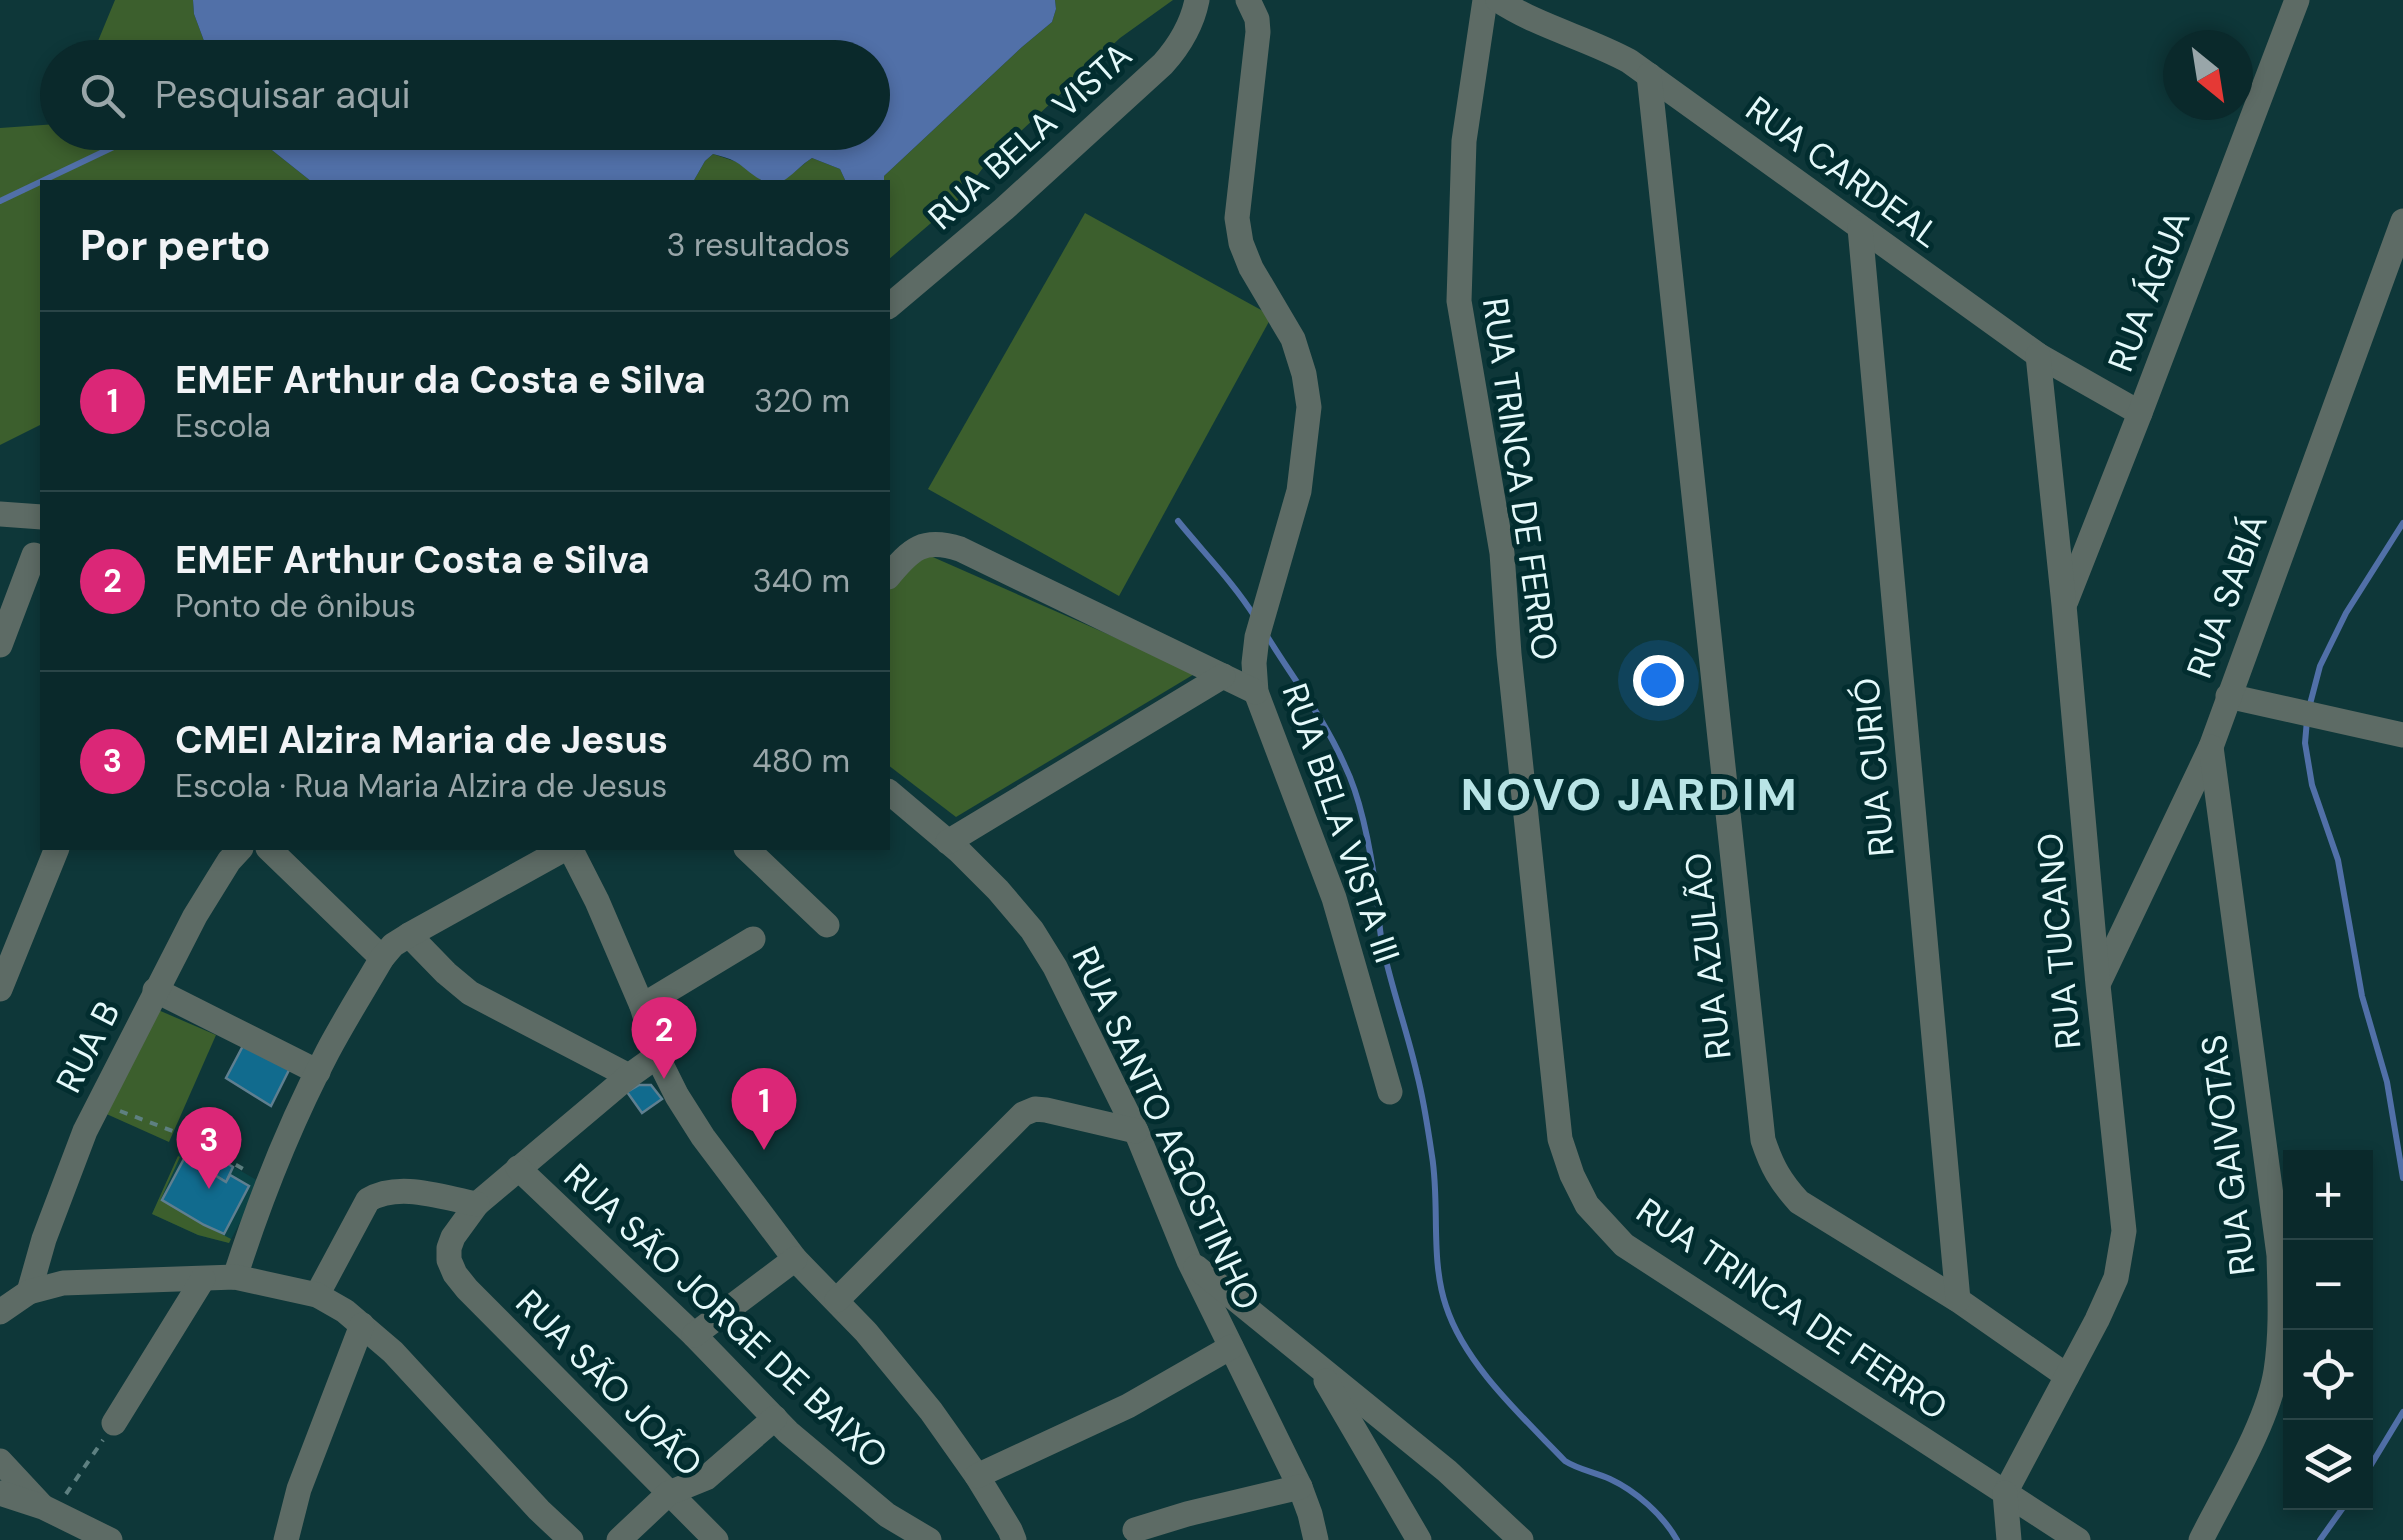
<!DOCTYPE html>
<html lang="pt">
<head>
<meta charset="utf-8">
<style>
  body { margin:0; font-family:"DM Sans",sans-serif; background:#183537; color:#f1f3f6 }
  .controls { position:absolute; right:30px; bottom:30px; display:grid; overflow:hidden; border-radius:0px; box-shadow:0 5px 15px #0003 }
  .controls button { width:90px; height:90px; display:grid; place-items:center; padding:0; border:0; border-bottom:2px solid #2a4547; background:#0a292b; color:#f1f3f6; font:50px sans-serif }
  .compass { position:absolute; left:2163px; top:30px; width:90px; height:90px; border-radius:50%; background:#0a292b; box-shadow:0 5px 15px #0003; rotate:150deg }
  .you { position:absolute; left:1658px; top:680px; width:35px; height:35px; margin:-25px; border:8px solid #fff; border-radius:50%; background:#1a73e8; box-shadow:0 0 0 15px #1a73e833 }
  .badge { display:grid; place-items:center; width:65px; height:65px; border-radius:50%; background:#db2777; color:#fff; font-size:32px; font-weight:700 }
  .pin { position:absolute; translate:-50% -82px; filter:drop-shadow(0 2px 5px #0008) }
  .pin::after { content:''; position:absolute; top:52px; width:35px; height:30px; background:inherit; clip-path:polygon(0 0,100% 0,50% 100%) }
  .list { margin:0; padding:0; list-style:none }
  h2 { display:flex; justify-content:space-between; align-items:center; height:130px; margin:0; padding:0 40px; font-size:42px }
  h2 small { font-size:32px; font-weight:400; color:#99a6a9 }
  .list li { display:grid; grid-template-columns:65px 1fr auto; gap:30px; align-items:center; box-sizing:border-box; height:180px; padding:0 40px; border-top:2px solid #2a4547 }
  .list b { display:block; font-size:38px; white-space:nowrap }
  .list p { margin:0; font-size:32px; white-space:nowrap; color:#99a6a9 }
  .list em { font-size:32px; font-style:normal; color:#99a6a9 }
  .icon { flex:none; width:55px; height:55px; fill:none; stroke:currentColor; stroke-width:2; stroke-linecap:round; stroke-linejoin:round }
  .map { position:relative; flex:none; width:2403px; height:1540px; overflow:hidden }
  .search { position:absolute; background:#0a292b; box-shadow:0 5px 15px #0003; left:40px; top:40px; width:850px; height:110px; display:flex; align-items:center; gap:25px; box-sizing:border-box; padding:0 35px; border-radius:55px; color:#99a6a9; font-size:38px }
  .panel { position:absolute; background:#0a292b; box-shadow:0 5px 15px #0003; left:40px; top:180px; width:850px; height:670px; border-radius:0px }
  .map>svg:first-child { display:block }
</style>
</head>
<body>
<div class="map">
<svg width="2403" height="1540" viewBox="0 0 2403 1540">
  <rect width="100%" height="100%" fill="#0e3739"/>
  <polygon fill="#0b4345" points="185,1141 200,1147 258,1181 243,1217 229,1243 198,1235 152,1214"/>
  <g fill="#3c5f2d">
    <polygon points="115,0 193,0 194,14 210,57 91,58"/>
    <polygon points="1055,0 1173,0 1120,38 986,164 959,199 888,260 888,182 884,182 884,176 1022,47 1052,22 1056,9"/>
    <polygon points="57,124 58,132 255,133 258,139 312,182 42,182 42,424 0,445 0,128"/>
    <polygon points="713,154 737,162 764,182 693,182 705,161"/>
    <path d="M812 158 840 169 846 182H778C791 177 800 166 812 158Z"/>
    <polygon points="1085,213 1272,316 1119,596 928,489"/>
    <polygon points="910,547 1196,673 956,817 888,765 888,574"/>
    <polygon points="149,1006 216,1035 169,1142 102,1112"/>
    <polygon points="178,1156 180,1157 161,1199 204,1225 231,1239 229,1243 198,1235 152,1214"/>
  </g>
  <path fill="#5170a8" d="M193 0H1055L1056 9 1052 22 1022 47 884 176V182H846L840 169 812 158C802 164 795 173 786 179 766 192 752 172 736 162 729 158 720 156 713 154L705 161 693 182H312L258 139 255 133 872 132V58L210 57 194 14Z"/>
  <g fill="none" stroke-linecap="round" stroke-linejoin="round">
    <g stroke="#5170a8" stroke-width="6">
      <polyline points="0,201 145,132"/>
      <path d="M1178 521C1204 553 1233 582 1255 617"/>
      <path d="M1267 636C1293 678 1325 720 1345 766 1362 801 1372 859 1377 898 1379 913 1379 928 1382 943 1391 987 1407 1030 1417 1074 1424 1101 1428 1129 1432 1156 1440 1205 1430 1259 1446 1306 1465 1365 1523 1417 1565 1461 1579 1470 1595 1472 1610 1479 1636 1491 1663 1515 1677 1540"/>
      <polyline points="2309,708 2320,666 2346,613 2403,523"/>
      <polyline points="2307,720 2305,743 2312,785 2338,860 2362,996 2387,1082 2403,1178"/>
      <polyline points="2366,1473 2403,1412"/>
      <polyline points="2320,1540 2347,1502"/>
    </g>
  </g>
  <g fill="#116b8e" stroke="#5f7f90" stroke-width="2.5">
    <polygon points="245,1042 290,1068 271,1106 226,1078"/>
    <polygon points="639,1085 651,1085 662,1099 642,1113 627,1092"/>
    <polygon points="200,1147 233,1167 226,1182 194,1162"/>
    <polygon points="185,1157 226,1182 230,1175 249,1186 224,1234 204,1225 162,1200"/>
  </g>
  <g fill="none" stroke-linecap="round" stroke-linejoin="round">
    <g stroke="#5e8081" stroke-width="4" stroke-dasharray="8 8" stroke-linecap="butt">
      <polyline points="120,1111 178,1133 247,1171"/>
      <polyline points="66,1494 103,1440"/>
    </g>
    <g stroke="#5d6b65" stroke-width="25">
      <polyline points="1248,0 1257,19 1258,32 1237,218 1241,243 1251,268 1293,339 1304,374 1309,407 1299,491 1257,637 1254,663 1256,692 1334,898 1390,1092"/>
      <polyline points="1485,0 1464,141 1459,301 1502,553 1509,654 1560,1139 1572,1175 1587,1205 1624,1245 2078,1540"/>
      <path d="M1498 0C1539 27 1587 38 1629 61L2038 355 2140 413"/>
      <path d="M1649 75 1763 1140C1772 1167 1780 1181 1799 1202L1958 1300 2067 1376"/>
      <polyline points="1860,228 1958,1300"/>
      <path d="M888 307 1004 209 1163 64C1180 45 1192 25 1197 0"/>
      <polyline points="0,514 42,517"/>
      <path d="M888 577C911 549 923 537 960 549L1256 692"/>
      <polyline points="2066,601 2140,413 2297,0"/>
      <polyline points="0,645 34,555"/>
      <polyline points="2228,696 2403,735"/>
      <polyline points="888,791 959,851 998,890 1032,930 1055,967 1136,1131 1189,1261 1300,1487 1310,1514 1316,1540"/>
      <polyline points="948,842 1223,676"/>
      <polyline points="268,848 382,958"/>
      <polyline points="570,848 597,901 642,1006 657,1056 677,1096 703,1137 795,1259 866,1332 931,1411 977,1476 1010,1530 1014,1540"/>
      <polyline points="746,848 827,925"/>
      <polyline points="409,935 446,973 470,993 629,1076"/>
      <polyline points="2099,982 2211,747 2403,221"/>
      <polyline points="0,989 57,848"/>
      <polyline points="155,990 318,1072"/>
      <polyline points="642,1006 753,939"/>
      <polyline points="657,1056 629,1076 477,1204 453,1237 449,1248 449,1260 455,1274 467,1289 716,1540"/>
      <polyline points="518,1168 694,1335 788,1432 887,1515 929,1540"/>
      <polyline points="1196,1267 1447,1471 1521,1540"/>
      <path d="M235 1277C260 1199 290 1123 328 1051 345 1019 364 989 382 958L393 945 409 935 566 848"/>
      <polyline points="29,1292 44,1239 85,1131 195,916 229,861 241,848"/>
      <path d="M317 1295 368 1200C400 1181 443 1198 477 1204"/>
      <polyline points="837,1300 1023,1114 1035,1109 1046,1110 1136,1131"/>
      <polyline points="0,1312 29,1292 63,1283 235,1277 317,1295 345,1311 393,1352 539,1510 571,1540"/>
      <polyline points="694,1335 795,1259"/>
      <polyline points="1326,1381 1419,1540"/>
      <polyline points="114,1423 203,1279"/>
      <polyline points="0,1461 41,1505"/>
      <polyline points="977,1476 1128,1406 1231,1347"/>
      <polyline points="0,1493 43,1507 110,1540"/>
      <polyline points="2005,1493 2097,1320 2116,1278 2124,1231 2098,985 2064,605 2038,355"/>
      <polyline points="2005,1493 2009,1540"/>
      <polyline points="1135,1530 1187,1514 1300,1487"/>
      <polyline points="286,1540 299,1489 362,1325"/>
      <polyline points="619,1540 669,1493 706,1478 775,1418"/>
      <path d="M2201 1540C2225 1492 2268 1423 2276 1371 2282 1332 2280 1293 2279 1255L2211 747"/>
    </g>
  </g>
  <g text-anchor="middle" stroke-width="10" stroke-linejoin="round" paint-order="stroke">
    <g font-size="35" fill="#e4f9fa" stroke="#022d2f">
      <text transform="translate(1030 136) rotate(-42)" y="12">RUA BELA VISTA</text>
      <text transform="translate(1843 172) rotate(36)" y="12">RUA CARDEAL</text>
      <text transform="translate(2149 291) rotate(-69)" y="12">RUA ÁGUA</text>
      <text transform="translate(1520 479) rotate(82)" y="12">RUA TRINCA DE FERRO</text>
      <text transform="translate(2227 596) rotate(-70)" y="12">RUA SABIÁ</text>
      <text transform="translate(1874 767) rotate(-95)" y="12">RUA CURIÓ</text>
      <text transform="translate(1341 823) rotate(71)" y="12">RUA BELA VISTA III</text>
      <text transform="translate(2059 941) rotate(-95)" y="12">RUA TUCANO</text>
      <text transform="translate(1708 956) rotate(-96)" y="12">RUA AZULÃO</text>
      <text transform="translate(88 1047) rotate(-63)" y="12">RUA B</text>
      <text transform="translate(1166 1128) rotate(65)" y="12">RUA SANTO AGOSTINHO</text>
      <text transform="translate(2228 1155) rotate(-97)" y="12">RUA GAIVOTAS</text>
      <text transform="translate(1792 1309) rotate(34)" y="12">RUA TRINCA DE FERRO</text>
      <text transform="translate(726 1316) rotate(43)" y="12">RUA SÃO JORGE DE BAIXO</text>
      <text transform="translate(609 1383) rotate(45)" y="12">RUA SÃO JOÃO</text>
    </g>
    <g font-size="45" font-weight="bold" letter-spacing="2.5" fill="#b9e4e6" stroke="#022d2f">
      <text x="1630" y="810">NOVO JARDIM</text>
    </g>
  </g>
</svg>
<div class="controls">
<button>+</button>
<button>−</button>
<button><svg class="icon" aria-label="locate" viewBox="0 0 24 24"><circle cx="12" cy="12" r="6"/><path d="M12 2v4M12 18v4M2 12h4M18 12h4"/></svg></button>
<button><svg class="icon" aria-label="layers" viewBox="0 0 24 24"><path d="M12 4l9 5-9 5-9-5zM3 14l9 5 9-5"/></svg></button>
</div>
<svg class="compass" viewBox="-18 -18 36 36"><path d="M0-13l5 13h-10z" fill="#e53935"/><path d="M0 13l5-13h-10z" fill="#99a6a9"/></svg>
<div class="you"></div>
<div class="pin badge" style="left:764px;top:1150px">1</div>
<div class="pin badge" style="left:664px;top:1079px">2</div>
<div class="pin badge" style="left:209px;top:1189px">3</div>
<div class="search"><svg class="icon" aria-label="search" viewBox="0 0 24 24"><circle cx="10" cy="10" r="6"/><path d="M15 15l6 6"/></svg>Pesquisar aqui</div>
<section class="panel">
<h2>Por perto<small>3 resultados</small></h2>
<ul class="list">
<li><span class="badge">1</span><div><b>EMEF Arthur da Costa e Silva</b><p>Escola</p></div><em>320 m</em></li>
<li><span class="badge">2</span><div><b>EMEF Arthur Costa e Silva</b><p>Ponto de ônibus</p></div><em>340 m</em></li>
<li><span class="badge">3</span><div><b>CMEI Alzira Maria de Jesus</b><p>Escola · Rua Maria Alzira de Jesus</p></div><em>480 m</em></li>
</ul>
</section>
</div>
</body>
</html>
